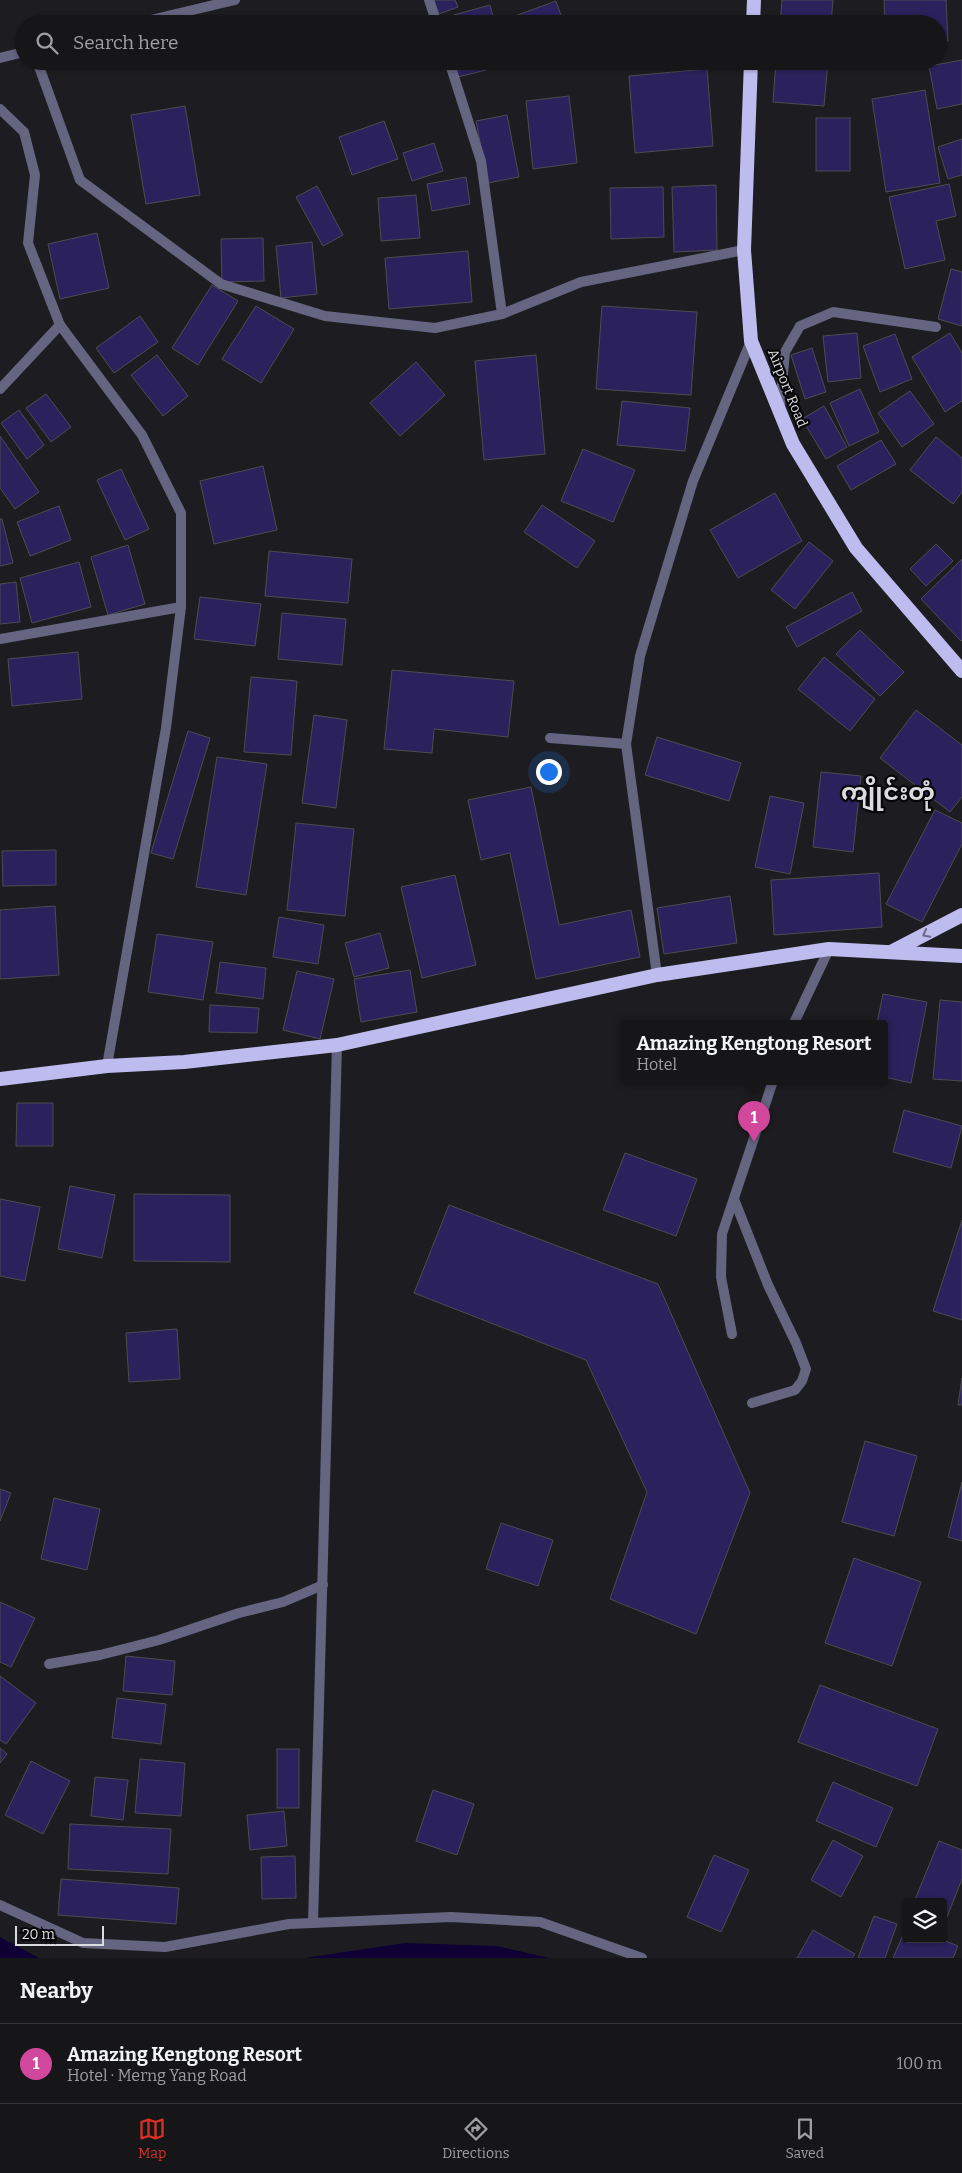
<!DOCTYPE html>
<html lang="en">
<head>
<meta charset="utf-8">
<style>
  body { margin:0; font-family:Bitter,"Noto Sans Myanmar",serif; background:#1f1f22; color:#f1f3f6 }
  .controls { position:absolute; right:15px; bottom:15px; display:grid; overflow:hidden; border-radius:5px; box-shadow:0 1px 4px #0004 }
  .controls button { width:45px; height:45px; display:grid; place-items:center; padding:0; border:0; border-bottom:1px solid #353538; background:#161619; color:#f1f3f6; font:25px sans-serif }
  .scale { position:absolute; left:15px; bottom:12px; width:89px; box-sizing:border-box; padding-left:5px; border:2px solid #dcdcde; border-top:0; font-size:14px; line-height:18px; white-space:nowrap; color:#dcdcde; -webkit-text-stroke:4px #070709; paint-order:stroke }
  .you { position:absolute; left:548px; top:771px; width:18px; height:18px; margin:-12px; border:4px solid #fff; border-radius:50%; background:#1a73e8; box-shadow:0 0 0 8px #1a73e833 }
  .badge { display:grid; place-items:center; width:32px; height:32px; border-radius:50%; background:#d93025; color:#fff; font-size:16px; font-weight:700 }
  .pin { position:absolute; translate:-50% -41px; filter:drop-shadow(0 1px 2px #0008) }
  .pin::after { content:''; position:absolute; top:26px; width:18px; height:15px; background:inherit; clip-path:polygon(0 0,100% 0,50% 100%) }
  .popup { position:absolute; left:620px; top:1020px; width:268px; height:65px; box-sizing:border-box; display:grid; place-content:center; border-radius:5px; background:#161619; filter:drop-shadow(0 1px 4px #0005); font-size:16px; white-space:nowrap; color:#9e9fa2 }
  .popup b { font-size:19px; color:#f1f3f6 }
  .popup::after { content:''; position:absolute; left:50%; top:100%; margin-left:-10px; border:10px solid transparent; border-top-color:#161619 }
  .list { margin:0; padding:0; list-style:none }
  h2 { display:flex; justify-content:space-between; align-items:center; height:65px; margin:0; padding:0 20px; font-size:21px }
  h2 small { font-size:16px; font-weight:400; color:#9e9fa2 }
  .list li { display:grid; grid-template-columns:32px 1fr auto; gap:15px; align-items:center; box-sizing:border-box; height:80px; padding:0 20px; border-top:1px solid #353538 }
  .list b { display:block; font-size:19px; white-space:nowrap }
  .list p { margin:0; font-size:16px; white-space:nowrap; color:#9e9fa2 }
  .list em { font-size:16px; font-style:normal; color:#9e9fa2 }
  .icon { flex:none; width:28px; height:28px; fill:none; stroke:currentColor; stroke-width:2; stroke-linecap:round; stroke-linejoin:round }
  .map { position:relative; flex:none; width:962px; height:1958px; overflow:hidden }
  .search { position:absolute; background:#161619; box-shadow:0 1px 4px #0004; left:15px; right:15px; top:15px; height:55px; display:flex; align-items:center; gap:12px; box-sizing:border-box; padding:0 18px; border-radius:28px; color:#9e9fa2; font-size:19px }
  .sheet { height:145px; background:#161619 }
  nav { display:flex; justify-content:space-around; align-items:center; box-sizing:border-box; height:70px; border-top:1px solid #353538; background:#161619; font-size:14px; color:#9e9fa2 }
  nav a { display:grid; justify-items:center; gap:2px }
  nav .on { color:#d93025 }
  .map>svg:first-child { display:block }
</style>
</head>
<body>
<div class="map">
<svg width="962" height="1958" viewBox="0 0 962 1958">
  <rect width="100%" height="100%" fill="#1d1d21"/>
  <g fill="#0e0034">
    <polygon points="0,1937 39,1958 0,1958"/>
    <polygon points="405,1943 497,1946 549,1958 304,1958"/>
  </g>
  <g fill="#2b215c" stroke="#4c4c50">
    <polygon points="434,0 455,0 458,7 439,14"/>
    <polygon points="782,0 833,0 831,24 780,24"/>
    <polygon points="884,0 946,0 948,41 938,41 938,24 885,24"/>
    <polygon points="556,1 564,24 506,24 504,20"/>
    <polygon points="490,5 495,24 445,24 443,18"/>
    <polygon points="962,60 962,104 937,109 929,66"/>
    <polygon points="454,61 505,61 506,65 458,77"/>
    <polygon points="776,61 828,61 824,106 773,102"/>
    <polygon points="707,69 713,146 635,153 629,76"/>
    <polygon points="925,90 940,183 886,192 872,99"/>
    <polygon points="569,96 577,163 533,169 526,101"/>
    <polygon points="185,106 200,195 146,204 131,115"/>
    <polygon points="507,115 519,177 488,183 476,121"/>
    <rect x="816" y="118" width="34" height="53"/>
    <polygon points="384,121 398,159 352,175 339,137"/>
    <polygon points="962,139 962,175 948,179 938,147"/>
    <polygon points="434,143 443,171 412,181 403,153"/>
    <polygon points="466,177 470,204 432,211 427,184"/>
    <polygon points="949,184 956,216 936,221 945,260 905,269 889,197"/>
    <polygon points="716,185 717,250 674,252 672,187"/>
    <polygon points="317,186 343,235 323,246 296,197"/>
    <polygon points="663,187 664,237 611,239 610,188"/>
    <polygon points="416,195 420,238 381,241 378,198"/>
    <polygon points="97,233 109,288 60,299 48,244"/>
    <polygon points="263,238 264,281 222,282 221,239"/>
    <polygon points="312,242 317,294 281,298 276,246"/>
    <polygon points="468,251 472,302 389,309 385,258"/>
    <polygon points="951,269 962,272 962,326 938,319"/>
    <polygon points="212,285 238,301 198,365 172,348"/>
    <polygon points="256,306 294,329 261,383 222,359"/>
    <polygon points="602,306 697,312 691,395 596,389"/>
    <polygon points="140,316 158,342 114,373 96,348"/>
    <polygon points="857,333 861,378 828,382 823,336"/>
    <polygon points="950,333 962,353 962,401 945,412 912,357"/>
    <polygon points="895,334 912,379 880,392 863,346"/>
    <polygon points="812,348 826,392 805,399 791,355"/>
    <polygon points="157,355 188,396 163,416 131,375"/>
    <polygon points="536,355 545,454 484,460 475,361"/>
    <polygon points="416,362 445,395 400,436 370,403"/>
    <polygon points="860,389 879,432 849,446 830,403"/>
    <polygon points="910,391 934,424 902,447 878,413"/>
    <polygon points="46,394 71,427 51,442 26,408"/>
    <polygon points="622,401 690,408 685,451 617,445"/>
    <polygon points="824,406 847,447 826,459 802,419"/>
    <polygon points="19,410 44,445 27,459 1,423"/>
    <polygon points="0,436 39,492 15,509 0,488"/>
    <polygon points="936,437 962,458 962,492 953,504 910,470"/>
    <polygon points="881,440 896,464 851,490 837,466"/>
    <polygon points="583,449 635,470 613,522 561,501"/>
    <polygon points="263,466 277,530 214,544 200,481"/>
    <polygon points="121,469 149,529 125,540 97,480"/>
    <polygon points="775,493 802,541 738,578 710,530"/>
    <polygon points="542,505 595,541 577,568 524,532"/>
    <polygon points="59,506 71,540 30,556 17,522"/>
    <polygon points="0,519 2,519 13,563 0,566"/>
    <polygon points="809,542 833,561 795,609 771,590"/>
    <polygon points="936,544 953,561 926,586 910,569"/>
    <polygon points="128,545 145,604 108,615 91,557"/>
    <polygon points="269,551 352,559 348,603 265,596"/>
    <polygon points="962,559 962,640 961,641 921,599"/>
    <polygon points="79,562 91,607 32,623 20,578"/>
    <polygon points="16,582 20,622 0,624 0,584"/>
    <polygon points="852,592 862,611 797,647 786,627"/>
    <polygon points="200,597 261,604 255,646 194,639"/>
    <polygon points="282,613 346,619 342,665 278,659"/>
    <polygon points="860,630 904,672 880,696 836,654"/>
    <polygon points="78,652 82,699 12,706 8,659"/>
    <polygon points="824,657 875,699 850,731 798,689"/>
    <polygon points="392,670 514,681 508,737 434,729 432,753 384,749"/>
    <polygon points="251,677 297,681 291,755 244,752"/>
    <polygon points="916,710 962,745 962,797 950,812 880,758"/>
    <polygon points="314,715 347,720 336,808 302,803"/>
    <polygon points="188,731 210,738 173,859 151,853"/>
    <polygon points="657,737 741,763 729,801 645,775"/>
    <polygon points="217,757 267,764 246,895 196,887"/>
    <polygon points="821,772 861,776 853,852 813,847"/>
    <polygon points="531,787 559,925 631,910 640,957 536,979 510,853 481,860 468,800"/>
    <polygon points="770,796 804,803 790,874 755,867"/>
    <polygon points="935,810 962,823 962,844 922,922 886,904"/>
    <polygon points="296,823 354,829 345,916 287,910"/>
    <polygon points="56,850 56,885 3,886 2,851"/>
    <polygon points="879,873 882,927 774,935 771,880"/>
    <polygon points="455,875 476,965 422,978 401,887"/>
    <polygon points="730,896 737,943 664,954 657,908"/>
    <polygon points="55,906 59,975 0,979 0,910"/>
    <polygon points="279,917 324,925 318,964 273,957"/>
    <polygon points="380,933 389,968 354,977 345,943"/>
    <polygon points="157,934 213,942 203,1000 148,992"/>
    <polygon points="220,962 266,968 263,999 216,993"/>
    <polygon points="410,970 417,1012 361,1022 354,979"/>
    <polygon points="297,971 334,979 320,1039 283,1030"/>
    <polygon points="883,994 927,1002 911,1083 884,1077 884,1023 877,1023"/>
    <polygon points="940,1000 962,1002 962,1081 933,1079"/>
    <polygon points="210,1005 259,1008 257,1033 209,1032"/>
    <polygon points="17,1103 53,1103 53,1146 16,1146"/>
    <polygon points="904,1110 962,1126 951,1168 893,1152"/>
    <polygon points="625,1153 697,1179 676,1236 603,1210"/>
    <polygon points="70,1186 115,1195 102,1258 58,1249"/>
    <polygon points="134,1194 230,1195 230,1262 134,1261"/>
    <polygon points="0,1199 40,1207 25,1281 0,1276"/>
    <polygon points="449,1205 658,1284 750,1493 696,1634 610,1599 647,1492 586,1360 414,1293"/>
    <polygon points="962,1220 962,1320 933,1311"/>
    <polygon points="177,1329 180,1379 129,1382 126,1333"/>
    <polygon points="962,1378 962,1405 958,1405"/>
    <polygon points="865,1441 917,1456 894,1536 842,1522"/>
    <polygon points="962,1482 962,1541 948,1537"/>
    <polygon points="0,1489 11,1493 0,1521"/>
    <polygon points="54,1498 100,1509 87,1570 41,1559"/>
    <polygon points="501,1523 553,1540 538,1586 486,1569"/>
    <polygon points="854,1558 921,1582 892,1666 825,1643"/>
    <polygon points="0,1602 35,1618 11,1667 0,1662"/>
    <polygon points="126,1656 175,1661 172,1695 123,1691"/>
    <polygon points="0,1676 36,1703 6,1744 0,1740"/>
    <polygon points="820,1685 938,1729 917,1786 798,1742"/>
    <polygon points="117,1698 166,1704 161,1744 112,1738"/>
    <polygon points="0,1748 7,1754 0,1763"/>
    <rect x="277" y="1749" width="22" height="59"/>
    <polygon points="140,1759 185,1763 181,1816 135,1813"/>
    <polygon points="31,1761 70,1781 43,1834 5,1815"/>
    <polygon points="95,1777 128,1780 123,1820 91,1816"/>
    <polygon points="833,1782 893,1808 876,1847 816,1821"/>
    <polygon points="433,1790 474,1804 457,1855 416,1841"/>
    <polygon points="284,1811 287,1846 250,1850 247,1815"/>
    <polygon points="70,1824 171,1829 168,1874 68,1869"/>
    <polygon points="833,1840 863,1856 841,1897 811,1880"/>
    <polygon points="939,1841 962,1850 962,1879 947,1917 943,1915 943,1902 914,1902"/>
    <polygon points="714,1855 749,1870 721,1932 687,1917"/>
    <polygon points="295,1856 296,1898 262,1899 261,1857"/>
    <polygon points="61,1879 179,1888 176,1924 58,1915"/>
    <polygon points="874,1916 897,1924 885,1958 858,1958"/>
    <polygon points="906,1928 906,1939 941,1939 958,1946 953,1958 893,1958"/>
    <polygon points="813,1930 855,1954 852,1958 797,1958"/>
  </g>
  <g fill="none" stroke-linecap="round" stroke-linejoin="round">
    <g stroke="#656481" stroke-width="10">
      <polyline points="780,407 785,352 800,326 833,312 936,327"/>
      <polyline points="794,1023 829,949"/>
      <polyline points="734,1199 768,1285 796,1343 806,1369 802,1381 795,1390 752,1403"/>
      <polyline points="732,1334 721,1277 722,1234 773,1081"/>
    </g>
    <g stroke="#656481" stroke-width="10">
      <polyline points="429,0 437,24"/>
      <polyline points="134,24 235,0"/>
      <polyline points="0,58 24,52"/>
      <polyline points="37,61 80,180 221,284 325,316 435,328 502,314 581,282 744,250"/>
      <polyline points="449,61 481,161 502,314"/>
      <polyline points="0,109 24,132 35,175 28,243 60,325 142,435 181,513 181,607 166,728 107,1066"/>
      <polyline points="0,389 60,325"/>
      <polyline points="0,639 181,607"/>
      <polyline points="550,738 626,744"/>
      <polyline points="657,975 626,744 640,656 693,481 751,341"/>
      <polyline points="49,1664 100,1655 159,1640 239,1613 283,1602 323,1585"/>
      <polyline points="0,1905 83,1943 165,1947 289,1924 451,1917 540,1922 642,1958"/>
      <polyline points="313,1923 337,1045"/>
    </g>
    <g stroke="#bebbef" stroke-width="14">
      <polyline points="753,24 754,0"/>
      <polyline points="751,61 744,250 751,341 793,444 856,548 962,671"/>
      <polyline points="891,952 962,915"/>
      <polyline points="0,1079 107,1066 184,1062 337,1045 657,975 829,949 962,956"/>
    </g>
  </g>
  <defs><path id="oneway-chevron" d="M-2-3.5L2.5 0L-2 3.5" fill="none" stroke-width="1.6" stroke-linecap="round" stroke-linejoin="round" transform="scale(1.25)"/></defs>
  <use stroke="#6c6a88" href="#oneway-chevron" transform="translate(926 934) rotate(152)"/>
  <g text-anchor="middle" stroke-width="4.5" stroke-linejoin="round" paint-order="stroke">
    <g font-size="14" fill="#dcdcde" stroke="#070709">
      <text transform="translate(788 388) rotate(68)" y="5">Airport Road</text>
    </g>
    <g font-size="24" font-weight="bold" fill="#dcdcde" stroke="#070709">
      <text x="888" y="800">ကျိုင်းတုံ</text>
    </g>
  </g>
</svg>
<div class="controls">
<button><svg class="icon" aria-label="layers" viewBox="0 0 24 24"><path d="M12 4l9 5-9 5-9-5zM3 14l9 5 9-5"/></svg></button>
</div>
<div class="scale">20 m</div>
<div class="you"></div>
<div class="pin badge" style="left:754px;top:1142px;background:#d1479c">1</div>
<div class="popup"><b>Amazing Kengtong Resort</b>Hotel</div>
<div class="search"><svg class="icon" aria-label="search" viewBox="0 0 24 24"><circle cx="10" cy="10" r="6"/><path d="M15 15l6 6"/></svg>Search here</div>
</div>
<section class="sheet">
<h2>Nearby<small></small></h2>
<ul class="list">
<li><span class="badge" style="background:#d1479c">1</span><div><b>Amazing Kengtong Resort</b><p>Hotel · Merng Yang Road</p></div><em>100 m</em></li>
</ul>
</section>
<nav>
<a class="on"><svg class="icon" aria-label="map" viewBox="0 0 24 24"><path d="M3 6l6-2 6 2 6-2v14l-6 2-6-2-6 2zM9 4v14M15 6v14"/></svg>Map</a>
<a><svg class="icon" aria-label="directions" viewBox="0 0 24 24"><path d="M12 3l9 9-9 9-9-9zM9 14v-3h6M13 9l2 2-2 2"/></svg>Directions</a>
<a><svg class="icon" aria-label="saved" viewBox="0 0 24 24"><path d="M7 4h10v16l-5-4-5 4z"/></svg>Saved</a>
</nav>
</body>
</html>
